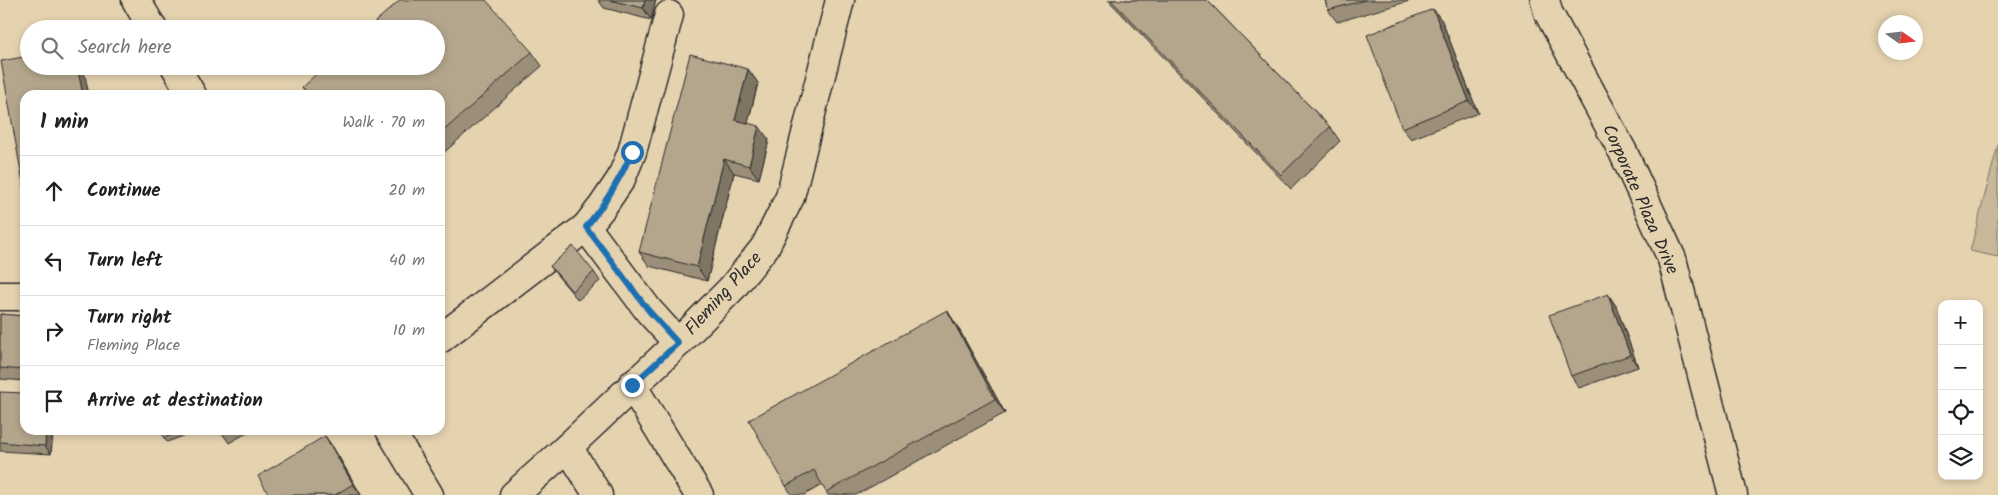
<!DOCTYPE html>
<html lang="en">
<head>
<meta charset="utf-8">
<style>
  body { margin:0; font-family:Kalam,sans-serif; background:#f2f2f2; color:#202124 }
  .controls { position:absolute; right:15px; bottom:15px; display:grid; overflow:hidden; border-radius:10px; box-shadow:0 2px 8px #0003 }
  .controls button { width:45px; height:45px; display:grid; place-items:center; padding:0; border:0; border-bottom:1px solid #e0e0e0; background:#fff; color:#202124; font:25px sans-serif }
  .compass { position:absolute; left:1878px; top:15px; width:45px; height:45px; border-radius:50%; background:#fff; box-shadow:0 2px 8px #0003; rotate:104deg }
  .stop { position:absolute; width:15px; height:15px; margin:-11px; border:4px solid #1f6fb2; border-radius:50%; background:#fff }
  .stop.end { background:#1f6fb2; border-color:#fff; box-shadow:0 1px 5px #0008 }
  .list { margin:0; padding:0; list-style:none }
  h2 { display:flex; justify-content:space-between; align-items:center; height:65px; margin:0; padding:0 20px; font-size:21px }
  h2 small { font-size:16px; font-weight:400; color:#757577 }
  .list li { display:grid; grid-template-columns:32px 1fr auto; gap:15px; align-items:center; box-sizing:border-box; height:70px; padding:0 20px; border-top:1px solid #e0e0e0 }
  .list b { display:block; font-size:19px; white-space:nowrap }
  .list p { margin:0; font-size:16px; white-space:nowrap; color:#757577 }
  .list em { font-size:16px; font-style:normal; color:#757577 }
  .icon { flex:none; width:28px; height:28px; fill:none; stroke:currentColor; stroke-width:2; stroke-linecap:round; stroke-linejoin:round }
  .map { position:relative; flex:none; width:1998px; height:495px; overflow:hidden }
  .search { position:absolute; background:#fff; box-shadow:0 2px 8px #0003; left:20px; top:20px; width:425px; height:55px; display:flex; align-items:center; gap:12px; box-sizing:border-box; padding:0 18px; border-radius:28px; color:#757577; font-size:19px }
  .panel { position:absolute; background:#fff; box-shadow:0 2px 8px #0003; left:20px; top:90px; width:425px; height:345px; border-radius:15px }
  .map>svg:first-child { display:block }
</style>
</head>
<body>
<div class="map">
<svg width="1998" height="495" viewBox="0 0 1998 495">
  <rect width="100%" height="100%" fill="#e5d3b0"/>
  <filter id="ink" filterUnits="userSpaceOnUse"><feTurbulence type="fractalNoise" baseFrequency=".02" numOctaves="2"/><feDisplacementMap in="SourceGraphic" scale="10" xChannelSelector="R" yChannelSelector="G"/><feConvolveMatrix kernelMatrix="1 2 1 2 8 2 1 2 1" color-interpolation-filters="sRGB"/></filter>
  <g filter="url(#ink)">
    <polygon fill="#c7b89a" stroke="#797262" points="1998,145 1998,257 1970,251"/>
    <g fill="none" stroke-linecap="round" stroke-linejoin="round">
      <g stroke="#2b2b2b" stroke-width="31">
        <g id="minor">
          <polyline points="136,0 153,29"/>
          <polyline points="1545,0 1548,12 1623,152 1672,259 1733,495"/>
          <polyline points="175,66 192,95"/>
          <polyline points="586,227 602,207 621,179 632,152 669,15"/>
          <polyline points="0,296 25,296"/>
          <polyline points="440,339 586,227 649,311 678,343"/>
          <polyline points="632,385 699,495"/>
          <polyline points="390,430 429,495"/>
          <polyline points="568,447 598,495"/>
          <polyline points="514,495 568,447 678,343 733,287 765,247 790,197 840,0"/>
        </g>
      </g>
      <use href="#minor" stroke="#e5d3b0" stroke-width="28"/>
    </g>
    <g fill="#9b8f79" stroke="#2b2b2b">
      <polygon points="598,0 656,0 651,20 604,8"/>
      <polygon points="1108,0 1207,0 1330,127 1340,141 1291,189"/>
      <polygon points="1325,0 1413,0 1337,22 1328,10"/>
      <polygon points="1433,9 1442,21 1478,113 1411,139 1402,128"/>
      <polygon points="532,52 542,66 440,156 440,95 308,95 302,87"/>
      <polygon points="748,69 758,83 748,123 769,140 759,179 734,173 707,281 649,266 639,252"/>
      <polygon points="550,266 594,272 600,281 578,300 556,274"/>
      <polygon points="1608,294 1616,306 1638,367 1579,388 1571,376"/>
      <polygon points="0,314 25,316 25,381 0,379"/>
      <polygon points="956,324 1005,413 856,495 828,495 822,485 804,495 792,495 786,486"/>
      <polygon points="0,392 25,430 53,430 51,454 0,451"/>
      <polygon points="161,430 199,430 167,442 164,438"/>
      <polygon points="220,430 252,430 229,443"/>
      <polygon points="333,447 361,495 269,495"/>
    </g>
    <g fill="#7e7463" stroke="#2b2b2b">
      <polygon points="645,0 656,0 651,20 643,8"/>
      <polygon points="1433,9 1442,21 1478,113 1469,101"/>
      <polygon points="77,66 83,66 89,95 83,95"/>
      <polygon points="748,69 758,83 745,134 735,120"/>
      <polygon points="759,126 769,140 759,179 749,166"/>
      <polygon points="724,159 734,173 707,281 697,267"/>
      <polygon points="1608,294 1616,306 1638,367 1630,355"/>
      <polygon points="947,310 956,324 1005,413 995,399"/>
      <polygon points="46,430 53,430 51,454 45,446"/>
      <polygon points="325,436 333,447 361,495 353,484"/>
    </g>
    <g fill="#b4a68d" stroke="#2b2b2b">
      <polygon points="400,0 486,0 532,52 440,134 440,95 310,95 302,87 325,66 436,66 436,29 367,29"/>
      <polygon points="610,0 645,0 643,8"/>
      <polygon points="1111,0 1207,0 1330,127 1281,175"/>
      <polygon points="1325,0 1365,0 1328,10"/>
      <polygon points="1433,9 1469,101 1402,128 1367,35"/>
      <polygon points="690,54 748,69 735,120 759,126 749,166 724,159 697,267 639,252"/>
      <polygon points="29,56 29,66 77,66 83,95 25,95 25,194 1,61"/>
      <polygon points="573,246 594,272 572,291 550,266"/>
      <polygon points="1608,294 1630,355 1571,376 1549,315"/>
      <polygon points="947,310 995,399 826,492 814,470 786,486 749,420"/>
      <polygon points="0,314 25,316 25,370 0,368"/>
      <polygon points="0,392 25,393 25,430 46,430 45,446 0,442"/>
      <polygon points="161,430 184,430 164,438"/>
      <polygon points="325,436 353,484 335,495 269,495 258,476"/>
    </g>
  </g>
  <g fill="none" stroke-linecap="round" stroke-linejoin="round" filter="url(#ink)">
    <path stroke="#1f6fb2" stroke-width="6" d="M632 152C620 180 605 204 586 227L649 311 678 343 632 385"/>
  </g>
  <g text-anchor="middle" stroke-width="4" stroke-linejoin="round" paint-order="stroke">
    <g font-size="18" fill="#2b2b2b" stroke="#e5d3b0">
      <text transform="translate(1641 199) rotate(66)" y="6">Corporate Plaza Drive</text>
      <text transform="translate(723 293) rotate(-48)" y="6">Fleming Place</text>
    </g>
  </g>
</svg>
<div class="controls">
<button>+</button>
<button>−</button>
<button><svg class="icon" aria-label="locate" viewBox="0 0 24 24"><circle cx="12" cy="12" r="6"/><path d="M12 2v4M12 18v4M2 12h4M18 12h4"/></svg></button>
<button><svg class="icon" aria-label="layers" viewBox="0 0 24 24"><path d="M12 4l9 5-9 5-9-5zM3 14l9 5 9-5"/></svg></button>
</div>
<svg class="compass" viewBox="-18 -18 36 36"><path d="M0-13l5 13h-10z" fill="#e53935"/><path d="M0 13l5-13h-10z" fill="#757577"/></svg>
<div class="stop" style="left:632px;top:152px"></div>
<div class="stop end" style="left:632px;top:385px"></div>
<div class="search"><svg class="icon" aria-label="search" viewBox="0 0 24 24"><circle cx="10" cy="10" r="6"/><path d="M15 15l6 6"/></svg>Search here</div>
<section class="panel">
<h2>1 min<small>Walk · 70 m</small></h2>
<ul class="list">
<li><svg class="icon" aria-label="ahead" viewBox="0 0 24 24"><path d="M12 20V5M6 11l6-6 6 6"/></svg><div><b>Continue</b></div><em>20 m</em></li>
<li><svg class="icon" aria-label="left" viewBox="0 0 24 24"><path d="M17 20v-9H6M10 6l-5 5 5 5"/></svg><div><b>Turn left</b></div><em>40 m</em></li>
<li><svg class="icon" aria-label="right" viewBox="0 0 24 24"><path d="M7 20v-9h11M14 6l5 5-5 5"/></svg><div><b>Turn right</b><p>Fleming Place</p></div><em>10 m</em></li>
<li><svg class="icon" aria-label="arrive" viewBox="0 0 24 24"><path d="M6 21V4h12l-3 4 3 4H6"/></svg><div><b>Arrive at destination</b></div></li>
</ul>
</section>
</div>
</body>
</html>
